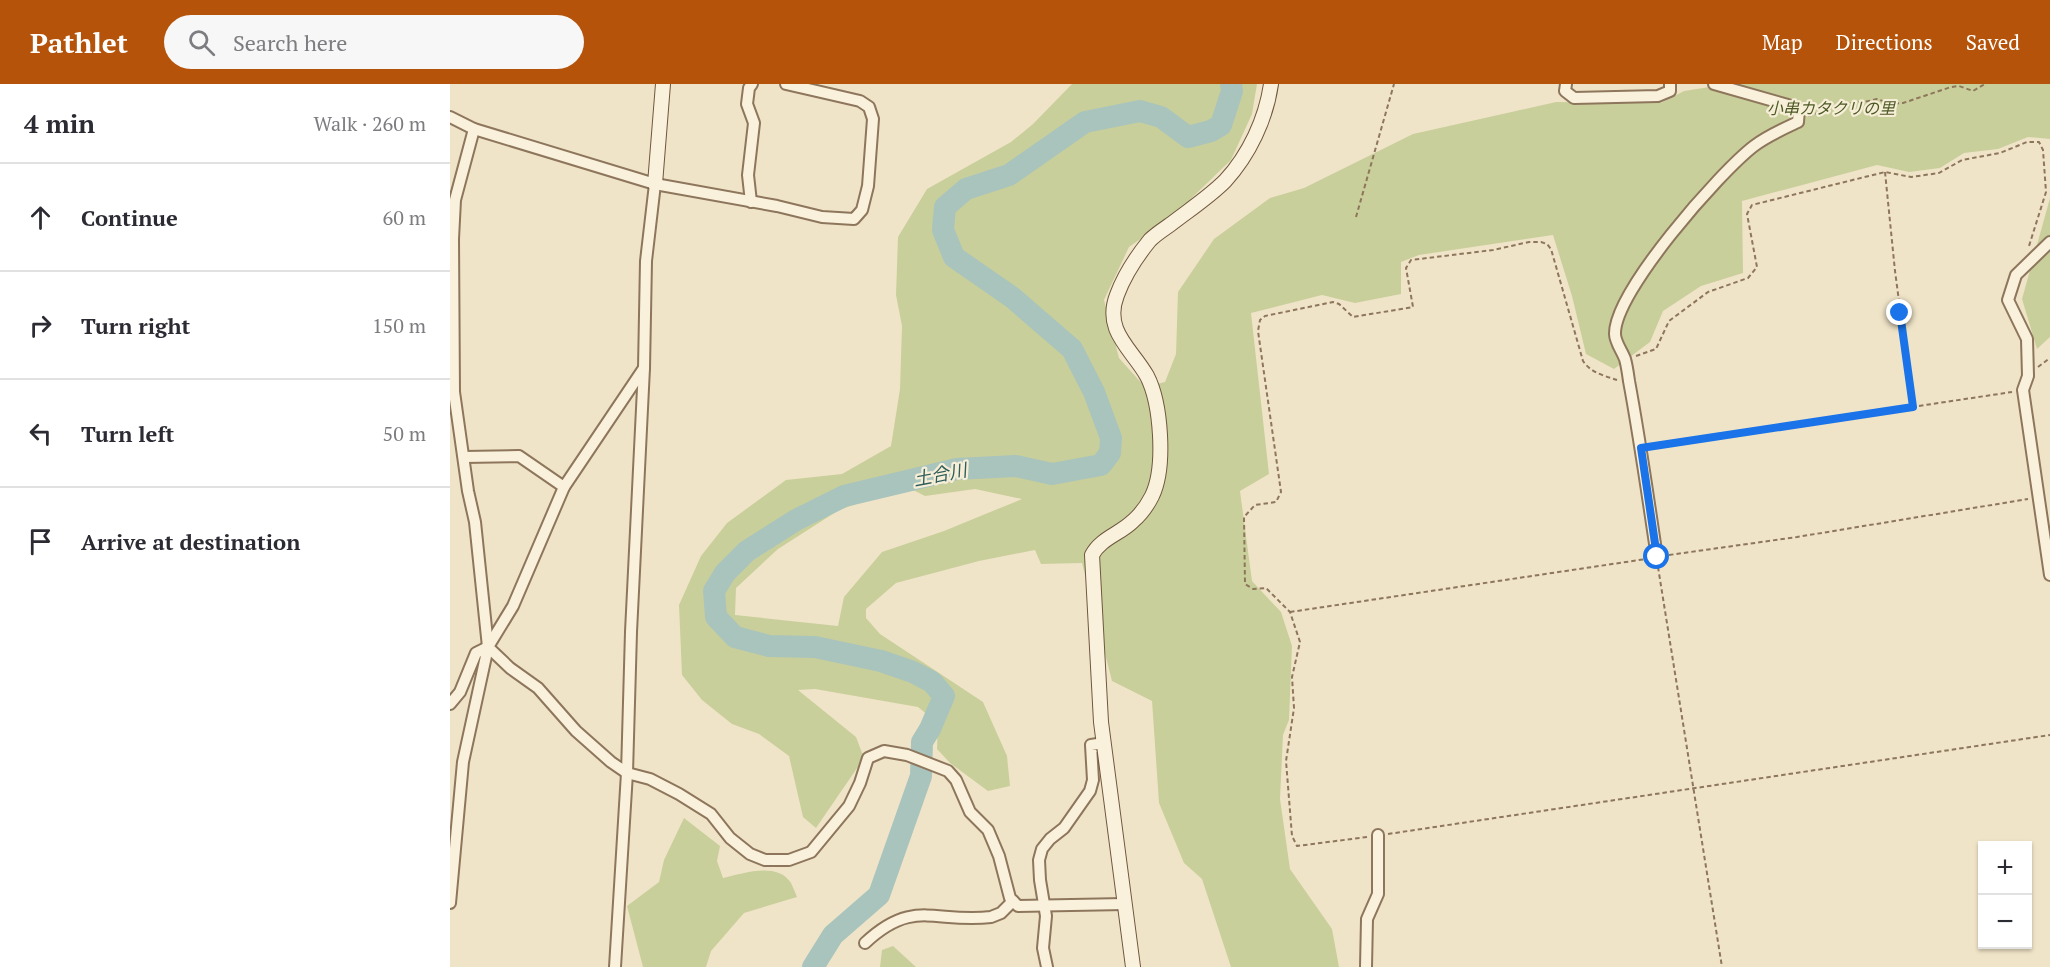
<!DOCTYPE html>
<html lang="en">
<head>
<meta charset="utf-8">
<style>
  body { margin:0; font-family:"PT Serif","Noto Sans JP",serif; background:#f7f7f7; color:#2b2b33 }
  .controls { position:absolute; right:18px; bottom:18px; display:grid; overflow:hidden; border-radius:0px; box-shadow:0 2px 4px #0004 }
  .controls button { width:54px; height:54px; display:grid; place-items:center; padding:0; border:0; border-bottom:2px solid #e1e1e2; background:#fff; color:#2b2b33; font:30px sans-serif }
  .stop { position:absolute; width:18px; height:18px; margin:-14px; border:4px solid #1a73e8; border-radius:50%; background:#fff }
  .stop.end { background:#1a73e8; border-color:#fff; box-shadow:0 2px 6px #0008 }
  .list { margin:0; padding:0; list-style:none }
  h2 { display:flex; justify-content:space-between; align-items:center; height:78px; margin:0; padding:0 24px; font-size:26px }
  h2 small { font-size:20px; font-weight:400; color:#7c7c81 }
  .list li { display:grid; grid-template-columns:39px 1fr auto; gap:18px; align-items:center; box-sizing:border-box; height:108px; padding:0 24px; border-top:2px solid #e1e1e2 }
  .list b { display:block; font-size:22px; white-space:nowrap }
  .list em { font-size:20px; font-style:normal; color:#7c7c81 }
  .icon { flex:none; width:33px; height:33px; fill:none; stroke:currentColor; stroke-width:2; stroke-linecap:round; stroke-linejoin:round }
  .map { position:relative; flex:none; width:1600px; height:883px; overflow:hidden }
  header { display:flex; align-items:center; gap:36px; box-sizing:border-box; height:84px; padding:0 30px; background:#b45309; color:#fff }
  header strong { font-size:28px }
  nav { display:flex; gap:33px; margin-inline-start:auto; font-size:21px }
  .search { width:420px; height:54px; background:#f7f7f7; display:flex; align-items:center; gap:15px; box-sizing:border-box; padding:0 21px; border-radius:33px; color:#7c7c81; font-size:22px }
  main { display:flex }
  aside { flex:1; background:#fff }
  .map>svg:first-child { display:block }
</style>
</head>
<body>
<header>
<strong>Pathlet</strong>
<div class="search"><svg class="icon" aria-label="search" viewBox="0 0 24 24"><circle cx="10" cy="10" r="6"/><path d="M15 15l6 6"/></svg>Search here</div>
<nav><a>Map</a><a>Directions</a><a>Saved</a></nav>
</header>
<main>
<aside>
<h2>4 min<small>Walk · 260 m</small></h2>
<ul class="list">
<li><svg class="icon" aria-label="ahead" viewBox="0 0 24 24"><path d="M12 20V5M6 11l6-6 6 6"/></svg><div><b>Continue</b></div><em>60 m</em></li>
<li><svg class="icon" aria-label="right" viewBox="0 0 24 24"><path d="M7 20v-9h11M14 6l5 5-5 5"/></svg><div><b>Turn right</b></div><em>150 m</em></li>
<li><svg class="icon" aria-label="left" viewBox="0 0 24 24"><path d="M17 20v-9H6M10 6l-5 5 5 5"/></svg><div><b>Turn left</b></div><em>50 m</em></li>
<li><svg class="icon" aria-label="arrive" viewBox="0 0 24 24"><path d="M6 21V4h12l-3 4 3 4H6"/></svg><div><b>Arrive at destination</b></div></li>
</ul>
</aside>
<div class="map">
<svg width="1600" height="883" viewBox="0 0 1600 883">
  <rect width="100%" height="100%" fill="#f0e4c8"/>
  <g fill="#c9cf9b" fill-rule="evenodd">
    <path d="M622 0H807L802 30 781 76 722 133 679 163 654 216 669 274 695 303 715 298 726 270 728 208 764 155 820 114 854 104 963 50 1106 18 1211 19 1234 7 1279 0H1600V55L1578 53 1548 65 1514 69 1490 84 1459 88 1427 81 1292 117 1293 189 1251 202 1213 227 1200 258 1164 285 1136 270 1122 212 1103 151 969 171 951 178V210L905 219 872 211 801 229 819 390 790 407 802 497 831 528 842 562 839 636 833 651 830 715 840 785 882 845 889 883H781L752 795 734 779 709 719 702 617 662 597 632 479 591 480 585 466 529 477 446 499 416 525V534L430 550 533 618 557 672 560 702 538 707 500 679 487 665 488 639 468 623 365 605 348 606 406 653 414 674 366 744 353 733 339 672 309 650 282 640 252 616 232 591 229 521 251 472 277 439 336 396 392 390 441 362 450 305 452 242 446 211 448 153 477 105 561 58 583 40ZM525 405 572 415 494 447 432 468 394 513 388 542 285 531 286 504 328 465 389 426 432 411 463 406 475 412Z"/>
    <polygon points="1600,114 1600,253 1587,265 1572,215"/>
    <path d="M234 734 270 762 267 777 273 794C292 790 327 777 341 799 343 803 345 808 347 813L294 829 261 867 256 883H193L177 822 209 798 214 776Z"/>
    <polygon points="443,862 466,883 430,883 432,866"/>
  </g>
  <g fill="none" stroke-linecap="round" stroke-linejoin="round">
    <polyline stroke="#a9c4bc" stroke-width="22" points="363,883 383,851 429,811 471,692 472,658 480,645 494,612 482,598 463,588 431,577 365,563 319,562 285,553 266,533 264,507 275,489 297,467 346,436 394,412 507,385 566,382 602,390 651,381 660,369 661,354 644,308 622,265 563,214 504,173 493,146 495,123 516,105 559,91 635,38 690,27 711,33 738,53 761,47 771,41 782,7 781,0"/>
    <g stroke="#8d765c" stroke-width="14">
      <g id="street">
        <polyline points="1116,0 1115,7 1124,14 1208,12 1220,7 1220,0"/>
        <polyline points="0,33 24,45 205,100 327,122 372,133 404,135 412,126 418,102 423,35 419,23 410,17 336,0"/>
        <polyline points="24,45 5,116 3,155 4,308 18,407 25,438 38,563 60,584 88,604 126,647 161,678 177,689 200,695 229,710 261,730 280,754 300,770 315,776 339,776 361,768 399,722 410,699 418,674 434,667 457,671 498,687 506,696 520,728 538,746 549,772 560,814 568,822 675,820"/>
        <polyline points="301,118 298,91 304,39 297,20 299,4 302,0"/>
        <polyline points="1600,158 1566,191 1558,216 1577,255 1578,292 1573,306 1600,491"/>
        <polyline points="14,373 69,372 114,403"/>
        <path d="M1207 473C1198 414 1190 356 1179 297 1178 290 1177 282 1175 275 1172 267 1165 258 1165 250 1164 208 1270 88 1304 62 1317 52 1333 45 1348 38L1349 25 1338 21 1264 0"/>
        <polyline points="0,620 10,608 26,569 38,563"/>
        <polyline points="0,819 13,678 38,563 63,522 114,403 194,284"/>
        <path d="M415 859C464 813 486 840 541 833L551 829 563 817"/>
        <polyline points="165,883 177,689 181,548 194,284 196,177 205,100"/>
        <polyline points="597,883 593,864 596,832 590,796 589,776 592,765 600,755 614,744 640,707 643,696 641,661 654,659"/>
        <polyline points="916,883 917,835 928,810 928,751"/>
      </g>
    </g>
    <g stroke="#6f573f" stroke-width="16">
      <g id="secondary">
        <polyline points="205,100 213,0"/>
        <path d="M683 883 651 638 642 471C651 454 670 450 683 437 690 431 698 420 702 412 716 383 711 319 697 292 682 265 653 247 667 211 674 192 687 172 700 156 706 150 714 145 721 140 739 126 759 113 775 97 799 71 816 35 821 0"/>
      </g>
    </g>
    <g stroke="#8d765c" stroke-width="2" stroke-dasharray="4.5 3" stroke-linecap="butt">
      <path d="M1358 32C1369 30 1377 23 1387 21 1401 18 1414 19 1427 15L1441 20 1453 19 1501 3 1509 2 1523 7 1535 0"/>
      <polyline points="1435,88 1445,187 1463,323"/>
      <polyline points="906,133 944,0"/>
      <polyline points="1186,272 1206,265 1219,237 1258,208 1298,194 1307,183 1297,130 1302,121 1435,88 1461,93 1489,89 1512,76 1550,69 1577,58 1589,58 1593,66 1596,108 1579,162"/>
      <polyline points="1588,283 1600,274"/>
      <polyline points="1202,362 1562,308"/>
      <polyline points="1219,471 1347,453 1578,415"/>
      <polyline points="1208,483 1272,883"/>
      <polyline points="840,528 1196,475"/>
      <polyline points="938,750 1600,651"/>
      <path d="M917 753 847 762 842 752 836 677 844 624 842 593 850 558 840 528 816 504 803 505 795 500 794 433 805 421 826 418 831 408 808 247 810 236 815 232 883 218 889 220 903 233 963 223 956 184 961 176 1043 166 1079 158H1091L1097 160 1101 165 1133 277C1141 289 1155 292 1167 296"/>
    </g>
    <use href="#street" stroke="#faf1dc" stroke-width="10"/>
    <use href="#secondary" stroke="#faf1dc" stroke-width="14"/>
  </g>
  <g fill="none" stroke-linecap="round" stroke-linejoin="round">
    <polyline stroke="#1a73e8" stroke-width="8" points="1207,473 1191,364 1463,323 1450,229"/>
  </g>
  <g text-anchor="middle" stroke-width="4.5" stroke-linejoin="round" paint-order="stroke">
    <g font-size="16" font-style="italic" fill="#4d5a26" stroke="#f7eed8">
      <text x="1381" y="30">小串カタクリの里</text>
    </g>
    <g font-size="18" font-style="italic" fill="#2f5d5a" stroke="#f7eed8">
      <text transform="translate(490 391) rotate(-11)" y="6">土合川</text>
    </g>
  </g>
</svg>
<div class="controls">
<button>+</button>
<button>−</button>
</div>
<div class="stop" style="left:1207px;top:473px"></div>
<div class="stop end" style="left:1450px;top:229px"></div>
</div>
</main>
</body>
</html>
